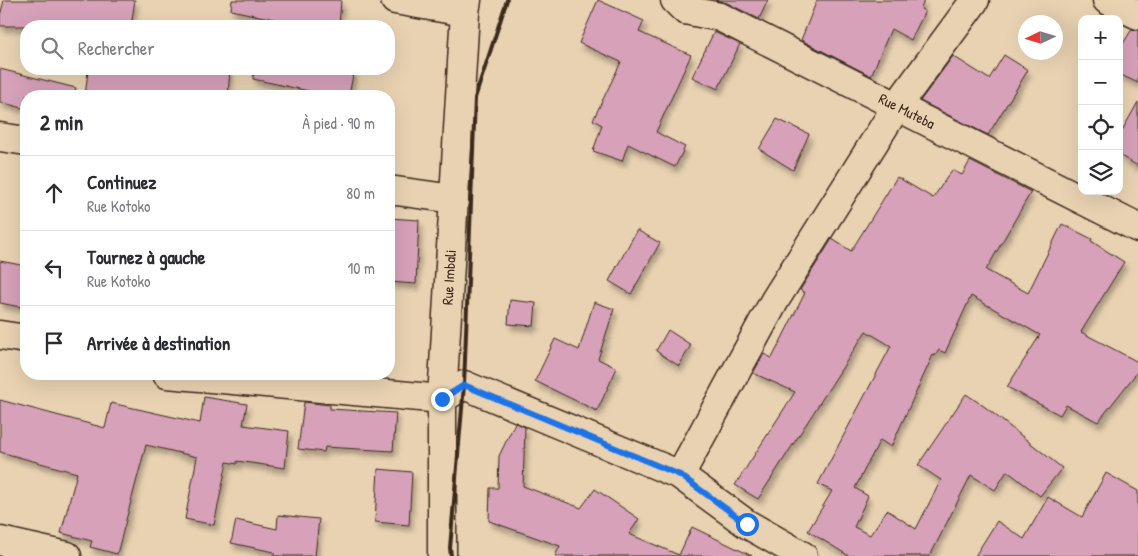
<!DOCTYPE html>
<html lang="fr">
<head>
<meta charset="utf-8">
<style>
  body { margin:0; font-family:"Patrick Hand",sans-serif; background:#f2f2f3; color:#2b2b33 }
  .controls { position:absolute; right:15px; top:15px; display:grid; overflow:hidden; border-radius:10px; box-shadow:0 5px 20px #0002 }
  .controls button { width:45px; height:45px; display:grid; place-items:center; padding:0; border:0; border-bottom:1px solid #e1e1e2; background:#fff; color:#2b2b33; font:25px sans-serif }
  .compass { position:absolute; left:1018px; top:15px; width:45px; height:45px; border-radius:50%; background:#fff; box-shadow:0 5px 20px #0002; rotate:266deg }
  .stop { position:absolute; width:15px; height:15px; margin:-11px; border:4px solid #1a73e8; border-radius:50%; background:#fff }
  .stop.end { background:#1a73e8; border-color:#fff; box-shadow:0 1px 5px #0008 }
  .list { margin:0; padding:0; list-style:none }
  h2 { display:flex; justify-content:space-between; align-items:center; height:65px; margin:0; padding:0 20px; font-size:21px }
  h2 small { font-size:16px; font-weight:400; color:#7c7c81 }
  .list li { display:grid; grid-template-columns:32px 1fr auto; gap:15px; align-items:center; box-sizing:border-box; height:75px; padding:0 20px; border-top:1px solid #e1e1e2 }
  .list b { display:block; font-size:19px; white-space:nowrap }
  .list p { margin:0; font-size:16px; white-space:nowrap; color:#7c7c81 }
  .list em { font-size:16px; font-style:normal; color:#7c7c81 }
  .icon { flex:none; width:28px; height:28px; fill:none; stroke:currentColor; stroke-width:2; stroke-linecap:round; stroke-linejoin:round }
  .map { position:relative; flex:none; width:1138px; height:556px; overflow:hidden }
  .search { position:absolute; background:#fff; box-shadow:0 5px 20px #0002; left:20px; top:20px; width:375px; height:55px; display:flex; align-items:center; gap:12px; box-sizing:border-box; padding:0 18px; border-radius:20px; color:#7c7c81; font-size:19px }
  .panel { position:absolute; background:#fff; box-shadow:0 5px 20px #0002; left:20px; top:90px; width:375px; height:290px; border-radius:20px }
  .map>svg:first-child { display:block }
</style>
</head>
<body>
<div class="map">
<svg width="1138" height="556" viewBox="0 0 1138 556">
  <defs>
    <filter id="shadow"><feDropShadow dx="3" dy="5.5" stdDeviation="2.5" flood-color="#0004"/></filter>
  </defs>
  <rect width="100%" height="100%" fill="#e9d2b2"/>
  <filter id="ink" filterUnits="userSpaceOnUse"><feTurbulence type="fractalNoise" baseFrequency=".02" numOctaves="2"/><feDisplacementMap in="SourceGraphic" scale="10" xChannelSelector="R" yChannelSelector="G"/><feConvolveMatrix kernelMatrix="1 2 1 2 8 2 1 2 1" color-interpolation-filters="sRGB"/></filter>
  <g filter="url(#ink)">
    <g fill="#d6a1b9" stroke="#3b2a1e" filter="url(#shadow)">
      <polygon points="4,0 135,0 131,26 0,26 0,16"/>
      <polygon points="232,0 341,0 339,26 282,26 283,21 231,10"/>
      <polygon points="598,0 644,21 639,32 691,55 656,132 685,147 675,167 628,144 622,161 593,151 602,125 593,120 621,62 579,43"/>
      <polygon points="715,0 768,0 759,19 727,3"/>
      <polygon points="817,0 924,0 921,9 925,11 911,40 891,29 871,76 801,40"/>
      <polygon points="1132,29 1138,30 1138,83 1119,74 1119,50"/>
      <polygon points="714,32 740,44 718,89 692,77"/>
      <polygon points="1004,55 1028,70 988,135 920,101 953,56 989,79"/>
      <polygon points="0,69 76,88 74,96 26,96 26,109 0,102"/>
      <polygon points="101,69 230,69 228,96 188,96 174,94 173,96 85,96 88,71 101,72"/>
      <polygon points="254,69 354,69 349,96 318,96 318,93 253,79"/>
      <polygon points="1138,102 1138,166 1119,155 1119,136"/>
      <polygon points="777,119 809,134 793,170 759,149"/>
      <polygon points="970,161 1031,192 986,270 1028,293 1062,224 1092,239 1091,241 1124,262 1081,332 1138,362 1138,371 1098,422 1066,405 1060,415 1007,387 1040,335 971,296 945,353 939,350 935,356 933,355 891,447 880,440 855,488 868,496 854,527 870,535 887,510 916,529 941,480 918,465 966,394 985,407 1062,468 1040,496 1007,471 995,490 971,475 930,556 849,556 808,531 832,491 818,484 891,346 866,331 758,499 735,485 795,392 753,373 764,354 772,358 805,293 800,290 832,239 851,251 897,177 933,198 952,170 962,175"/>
      <polygon points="389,218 419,220 416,284 389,282"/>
      <polygon points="637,230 660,243 631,294 609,281"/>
      <polygon points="0,261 26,266 26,308 0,303"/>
      <polygon points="510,300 536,303 534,326 508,324"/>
      <polygon points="594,302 614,309 598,359 617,368 597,411 535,381 555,339 579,350"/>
      <polygon points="668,330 691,345 679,366 656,351"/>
      <polygon points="204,397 247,404 243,425 289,431 285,468 237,461 237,464 227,462 214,525 185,519 197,457 146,445 117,554 90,547 92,541 61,533 77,473 0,452 0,400 105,428 111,403 200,423"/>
      <polygon points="304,402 330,405 330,409 396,413 393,451 325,447 324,452 298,449"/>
      <polygon points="515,423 525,427 523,486 581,508 595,489 639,519 629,534 679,555 692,527 752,556 555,556 560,546 489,521 490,488 498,488 499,456"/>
      <polygon points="378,469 412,472 409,525 375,522"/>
      <polygon points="1106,473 1138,491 1138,556 975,556 997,521 1024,539 1048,497 1082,517"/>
      <polygon points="278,515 319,519 315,556 274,556 274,552 231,543 236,520 277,529"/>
    </g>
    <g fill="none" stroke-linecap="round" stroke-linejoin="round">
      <g stroke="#3b2a1e" stroke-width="31">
        <g id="minor">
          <polyline points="395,0 465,12"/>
          <path id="s1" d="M675 0 685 10 720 17 1138 228"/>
          <polyline points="1107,0 1138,15"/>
          <polyline points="0,137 26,141"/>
          <polyline points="389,190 454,199"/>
          <polyline points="0,335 26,339"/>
          <polyline points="167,374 442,399 464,385 680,475 747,524 803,556"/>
          <polyline points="680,475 775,300 897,106 975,0"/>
          <polyline points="0,541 67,556"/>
          <path id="s2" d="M442 556V399L465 12 467 0"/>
        </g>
      </g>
      <use href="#minor" stroke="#e9d2b2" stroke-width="28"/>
      <polyline stroke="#3b2a1e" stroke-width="4" points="451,556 450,548 464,385 475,98 507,0"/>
    </g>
  </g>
  <g fill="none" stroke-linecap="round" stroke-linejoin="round" filter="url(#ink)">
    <polyline stroke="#1a73e8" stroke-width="6" points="442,399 464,385 680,475 747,524"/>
  </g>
  <g text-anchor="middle" stroke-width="4.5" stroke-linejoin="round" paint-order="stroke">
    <g font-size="15" fill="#3b2a1e" stroke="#e9d2b2">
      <text dy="5" stroke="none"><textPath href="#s1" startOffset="259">Rue Muteba</textPath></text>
      <text dy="5" stroke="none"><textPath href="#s2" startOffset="279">Rue Imbali</textPath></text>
    </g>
  </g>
</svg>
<div class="controls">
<button>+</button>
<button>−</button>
<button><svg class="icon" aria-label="locate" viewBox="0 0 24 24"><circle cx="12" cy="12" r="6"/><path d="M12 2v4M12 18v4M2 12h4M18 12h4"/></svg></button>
<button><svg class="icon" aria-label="layers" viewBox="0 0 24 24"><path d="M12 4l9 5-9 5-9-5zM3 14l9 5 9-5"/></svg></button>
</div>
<svg class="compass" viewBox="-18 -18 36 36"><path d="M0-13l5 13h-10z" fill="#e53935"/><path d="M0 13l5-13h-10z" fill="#7c7c81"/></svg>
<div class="stop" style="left:747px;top:524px"></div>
<div class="stop end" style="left:442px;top:399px"></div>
<div class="search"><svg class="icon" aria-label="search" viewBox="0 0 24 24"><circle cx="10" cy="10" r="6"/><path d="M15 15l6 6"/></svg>Rechercher</div>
<section class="panel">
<h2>2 min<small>À pied · 90 m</small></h2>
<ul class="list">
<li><svg class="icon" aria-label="ahead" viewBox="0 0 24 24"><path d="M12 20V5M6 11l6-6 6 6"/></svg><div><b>Continuez</b><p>Rue Kotoko</p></div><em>80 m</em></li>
<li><svg class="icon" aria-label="left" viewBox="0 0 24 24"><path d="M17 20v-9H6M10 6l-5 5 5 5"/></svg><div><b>Tournez à gauche</b><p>Rue Kotoko</p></div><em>10 m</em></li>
<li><svg class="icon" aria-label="arrive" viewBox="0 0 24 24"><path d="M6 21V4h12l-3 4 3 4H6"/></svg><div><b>Arrivée à destination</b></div></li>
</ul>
</section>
</div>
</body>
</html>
